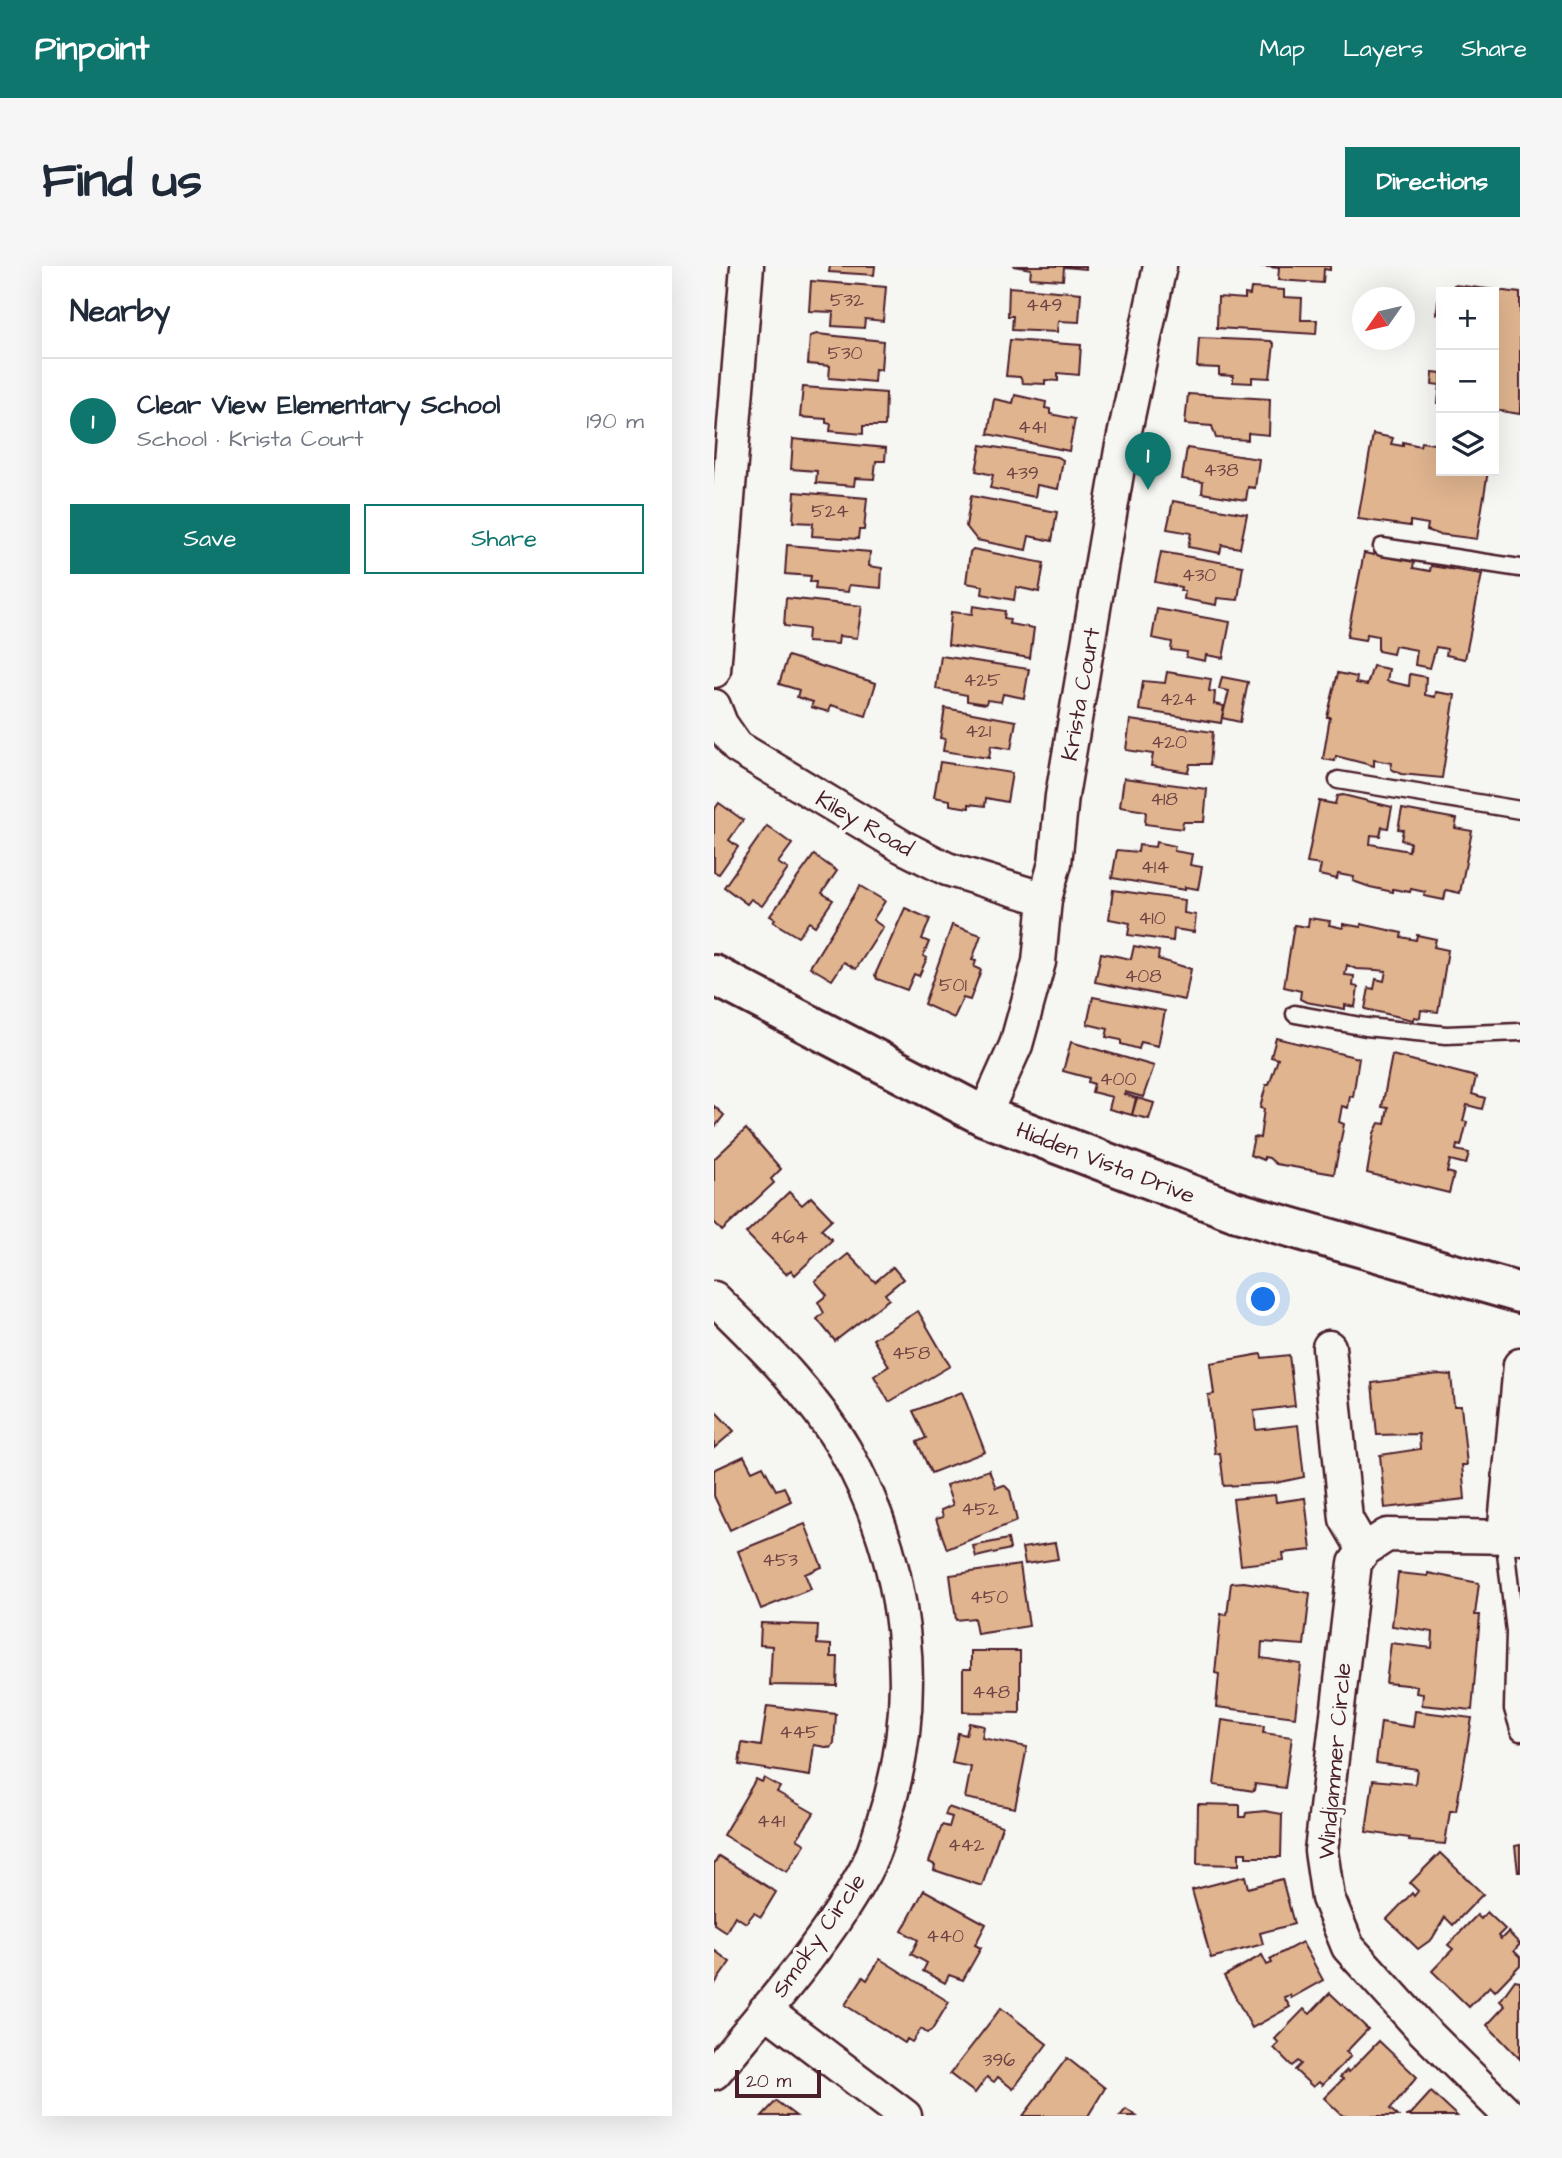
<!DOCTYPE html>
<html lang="en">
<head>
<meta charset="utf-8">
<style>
  body { margin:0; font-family:"Architects Daughter",sans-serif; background:#f6f6f7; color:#1f2937 }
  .controls { position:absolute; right:21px; top:21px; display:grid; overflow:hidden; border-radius:0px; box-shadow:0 7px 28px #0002 }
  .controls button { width:63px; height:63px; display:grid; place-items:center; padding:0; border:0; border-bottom:2px solid #e0e1e3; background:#fff; color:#1f2937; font:35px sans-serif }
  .compass { position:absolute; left:638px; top:21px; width:63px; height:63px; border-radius:50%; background:#fff; box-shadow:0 7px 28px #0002; rotate:236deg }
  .scale { position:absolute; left:21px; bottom:18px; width:86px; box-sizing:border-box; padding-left:7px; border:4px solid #4a1f2b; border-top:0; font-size:19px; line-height:24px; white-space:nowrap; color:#4a1f2b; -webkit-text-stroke:5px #f6f6f2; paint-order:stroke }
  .you { position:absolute; left:550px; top:1034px; width:24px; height:24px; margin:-18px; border:5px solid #fff; border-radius:50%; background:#1a73e8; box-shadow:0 0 0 10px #1a73e833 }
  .badge { display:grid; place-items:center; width:46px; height:46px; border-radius:50%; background:#0f766e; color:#fff; font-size:23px; font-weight:700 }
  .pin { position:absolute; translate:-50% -58px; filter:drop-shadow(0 2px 4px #0008) }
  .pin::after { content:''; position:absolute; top:37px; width:24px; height:21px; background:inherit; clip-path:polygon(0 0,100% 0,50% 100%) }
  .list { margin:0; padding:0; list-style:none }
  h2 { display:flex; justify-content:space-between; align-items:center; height:91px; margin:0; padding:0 28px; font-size:30px }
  h2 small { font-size:23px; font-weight:400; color:#747a83 }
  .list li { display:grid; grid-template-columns:46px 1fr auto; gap:21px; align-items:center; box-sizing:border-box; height:126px; padding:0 28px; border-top:2px solid #e0e1e3 }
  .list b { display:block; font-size:26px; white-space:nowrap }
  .list p { margin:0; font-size:23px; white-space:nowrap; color:#747a83 }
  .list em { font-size:23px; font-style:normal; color:#747a83 }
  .actions { display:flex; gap:14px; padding:21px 28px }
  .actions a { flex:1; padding:16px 0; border:2px solid #0f766e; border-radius:0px; text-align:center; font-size:24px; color:#0f766e }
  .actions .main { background:#0f766e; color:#fff }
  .icon { flex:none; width:38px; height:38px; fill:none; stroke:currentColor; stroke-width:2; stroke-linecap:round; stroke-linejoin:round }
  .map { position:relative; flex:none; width:806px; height:1850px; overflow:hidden; border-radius:0px }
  header { display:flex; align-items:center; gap:42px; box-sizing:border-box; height:98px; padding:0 35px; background:#0f766e; color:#fff }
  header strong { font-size:33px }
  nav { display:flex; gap:38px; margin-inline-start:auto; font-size:24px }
  .intro { display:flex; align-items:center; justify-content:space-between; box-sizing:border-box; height:168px; padding:0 42px }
  h1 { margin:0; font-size:49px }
  .button { padding:18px 32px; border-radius:0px; background:#0f766e; color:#fff; font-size:24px; font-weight:700 }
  main { display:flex; gap:42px; padding:0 42px }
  aside { flex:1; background:#fff; border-radius:0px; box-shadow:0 7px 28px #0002 }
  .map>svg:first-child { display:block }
</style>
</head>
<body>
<header>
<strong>Pinpoint</strong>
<nav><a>Map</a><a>Layers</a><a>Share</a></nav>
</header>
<div class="intro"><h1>Find us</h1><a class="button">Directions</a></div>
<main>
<aside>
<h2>Nearby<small></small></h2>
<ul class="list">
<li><span class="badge">1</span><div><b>Clear View Elementary School</b><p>School · Krista Court</p></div><em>190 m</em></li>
</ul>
<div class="actions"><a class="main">Save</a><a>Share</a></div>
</aside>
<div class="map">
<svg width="806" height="1850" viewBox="0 0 806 1850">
  <rect width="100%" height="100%" fill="#f6f6f2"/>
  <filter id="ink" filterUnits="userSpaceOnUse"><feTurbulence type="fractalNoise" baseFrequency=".0143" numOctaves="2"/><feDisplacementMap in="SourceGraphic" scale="14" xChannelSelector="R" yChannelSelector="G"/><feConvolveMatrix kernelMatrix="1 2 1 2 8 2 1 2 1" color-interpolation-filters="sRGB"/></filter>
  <g filter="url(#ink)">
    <g fill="#dfb48f" stroke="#4a1f2b" stroke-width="2">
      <polygon points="116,0 161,0 160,9 115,6"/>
      <polygon points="299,0 372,0 372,3 350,1 349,14 316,12 317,3"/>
      <polygon points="543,0 616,0 616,4 610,3 609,17 564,14 565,2"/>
      <polygon points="97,15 172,21 169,55 151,53 150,62 118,60 119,46 95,45"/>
      <polygon points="740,19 806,27 806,148 780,144 780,26 739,26"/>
      <polygon points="295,21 367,27 365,56 344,55 343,66 298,64 299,50 294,50"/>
      <polygon points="537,22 570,24 570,31 588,32 587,54 603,54 602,68 503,62 504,31 531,33 531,28 536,29"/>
      <polygon points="724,35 727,35 727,49 723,48"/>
      <polygon points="103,68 169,75 167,104 161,103 160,116 115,112 116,100 94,98 96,70"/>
      <polygon points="485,72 557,75 560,78 556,112 538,111 538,117 519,116 519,110 505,109 505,102 483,101"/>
      <polygon points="296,74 367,79 365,109 344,107 344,115 331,114 331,118 309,117 306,111 292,110"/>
      <polygon points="719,106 727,107 727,137 724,137 726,119 718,118"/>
      <polygon points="89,121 172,127 171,160 149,160 149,168 116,165 117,158 112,157 112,153 86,151"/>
      <polygon points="474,128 556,133 555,169 534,167 534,174 502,172 498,160 471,158"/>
      <polygon points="301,129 332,136 331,142 336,143 336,148 361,153 355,185 274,168 280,133 299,137"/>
      <polygon points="659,168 679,172 677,178 689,180 689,176 706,180 707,176 727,179 727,205 774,205 763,273 724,268 713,264 714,258 696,255 696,260 644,253"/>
      <polygon points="79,173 172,182 171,195 162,195 160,213 141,212 140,220 102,217 103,205 77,203"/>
      <polygon points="267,179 344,191 349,194 344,223 323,219 321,231 276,222 279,209 262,205"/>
      <polygon points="473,182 545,193 541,222 534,221 532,234 488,227 489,216 468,213"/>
      <polygon points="81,226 153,232 150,264 145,264 144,273 98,270 99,257 79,256"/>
      <polygon points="257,230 343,246 338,275 315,270 312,284 263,274 252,260"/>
      <polygon points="459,235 533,248 526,282 508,279 506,287 474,281 477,267 453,263"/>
      <polygon points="73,279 156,286 155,300 168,302 167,322 135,319 134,326 101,323 102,316 96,316 97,310 71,308"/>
      <polygon points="259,283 330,297 325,326 302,321 300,334 268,328 269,320 252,317 256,286"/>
      <polygon points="447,286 529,300 524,334 503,332 502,339 470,333 471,325 466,325 467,321 441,316"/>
      <polygon points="661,286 690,291 689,294 700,296 699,302 716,305 717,300 768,308 751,393 732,389 733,383 722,381 716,402 701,399 703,384 681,380 679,388 664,385 664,370 653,368 651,374 633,371 650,287 660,289"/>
      <polygon points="72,332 148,340 143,372 125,370 124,378 93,376 94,363 70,360"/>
      <polygon points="259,340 291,345 290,352 296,353 295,358 320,362 316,392 234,379 237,346 258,348"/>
      <polygon points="443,343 516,356 509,392 492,389 491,395 472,391 473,386 457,384 458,376 438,372"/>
      <polygon points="74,390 162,417 152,450 117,439 115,446 97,441 99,436 83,431 85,424 65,418"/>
      <polygon points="227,390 315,403 310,432 289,428 287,436 273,434 272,438 253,435 253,429 222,423"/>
      <polygon points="659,400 675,403 673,415 695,420 696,408 712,411 711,429 721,431 722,426 741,429 728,512 687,508 677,503 678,497 660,494 660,500 622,490 621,495 609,493 616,451 613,451 624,407 643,411 642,417 653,419"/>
      <polygon points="453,406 497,413 495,425 501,426 500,438 510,440 507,457 425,444 429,415 451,417"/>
      <polygon points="508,411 534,416 526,456 508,452 515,425 505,423"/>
      <polygon points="231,442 302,455 297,483 277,480 275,492 229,485 231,473 226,472"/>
      <polygon points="416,454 499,466 496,498 476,498 474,506 437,500 439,488 412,484"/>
      <polygon points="226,496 298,507 293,536 272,532 271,540 255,538 255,542 236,539 236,534 220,531"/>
      <polygon points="410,512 493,523 490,556 469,556 468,563 431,558 432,545 406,541"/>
      <polygon points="629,529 678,541 674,562 668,561 666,570 657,569 656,578 695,585 696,576 687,574 689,564 684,563 688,543 743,553 741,562 758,565 746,627 732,624 730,634 710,630 711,626 697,623 696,626 679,623 679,626 656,621 639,615 640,611 624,608 623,613 605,609 607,599 593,597 605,535 621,538 623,530"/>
      <polygon points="5,537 29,554 15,574 24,581 5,608 0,606 0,544"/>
      <polygon points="53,560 78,578 64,597 74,603 48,640 37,633 33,638 10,621"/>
      <polygon points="442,576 461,580 460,585 478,588 476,599 488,601 484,623 471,621 471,624 398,612 403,584 424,586 425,579 441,581"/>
      <polygon points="100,589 123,605 108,627 119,634 101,660 95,656 84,671 59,656 61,653 56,650"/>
      <polygon points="146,620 171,635 159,654 169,661 142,703 130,696 118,714 96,701"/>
      <polygon points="399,624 471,634 470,647 482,649 480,666 460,663 459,675 414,669 416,657 395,653"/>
      <polygon points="191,642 216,653 208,673 215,676 209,690 213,692 205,710 200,708 193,724 163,713 161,709"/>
      <polygon points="595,652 616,655 615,659 629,662 629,658 647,661 647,658 688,667 687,671 702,674 703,669 722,673 720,681 734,684 724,746 707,744 706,752 700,751 699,754 651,743 655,722 660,723 662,713 670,715 672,705 662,704 642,703 633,699 631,709 640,710 639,720 644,721 641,741 631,739 631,743 592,736 586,733 587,725 570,721 580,659 594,661"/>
      <polygon points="238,659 267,669 258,694 262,695 260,701 267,704 256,734 249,732 240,752 210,738"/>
      <polygon points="420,680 445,685 444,693 477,703 471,734 381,716 387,687 417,693"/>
      <polygon points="379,731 451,745 444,780 427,776 425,783 407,778 407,774 392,771 394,763 373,758"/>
      <polygon points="562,772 645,792 639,831 636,830 634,842 628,840 625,856 630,858 620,908 562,898 555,892 550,891 550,894 536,889 540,871 546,872 550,843 546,842 552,819 555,819 564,793 557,791"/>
      <polygon points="357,776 440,800 429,831 411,826 410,828 422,832 418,849 395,843 398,831 378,826 380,818 374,816 375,812 349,805"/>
      <polygon points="678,789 762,811 758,828 771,832 768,843 753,839 749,855 753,856 747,880 743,879 742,884 755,887 752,898 736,894 733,906 740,908 735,927 653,907 660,867 665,857 671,858 674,842 668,841"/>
      <polygon points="423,832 440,837 435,853 418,849"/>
      <polygon points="0,840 10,849 0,862"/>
      <polygon points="32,863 67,903 57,913 60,917 8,965 0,956 0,893"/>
      <polygon points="75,926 88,939 97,931 118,953 107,963 118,974 81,1009 77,1004 72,1008 32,967"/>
      <polygon points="134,988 161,1016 179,1001 189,1013 171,1028 175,1033 121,1075 103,1053 110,1047 104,1036 113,1029 101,1015"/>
      <polygon points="204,1045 236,1100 175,1136 160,1110 175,1100 159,1073"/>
      <polygon points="547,1088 548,1092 575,1089 581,1140 540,1145 542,1164 584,1159 590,1211 562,1217 510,1220 506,1187 501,1188 494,1129 500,1128 496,1097"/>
      <polygon points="724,1108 737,1109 740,1140 747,1140 753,1199 748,1199 751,1233 671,1242 666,1189 706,1183 705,1168 663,1169 658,1117"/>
      <polygon points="248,1126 271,1186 217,1207 203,1176 212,1172 199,1145"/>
      <polygon points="0,1144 20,1165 0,1182"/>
      <polygon points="30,1190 38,1205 49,1200 62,1224 70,1221 77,1235 16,1264 0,1230 0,1204"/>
      <polygon points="275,1204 282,1222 290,1219 296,1225 303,1255 233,1283 222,1253 229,1251 227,1244 239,1239 232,1219"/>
      <polygon points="561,1229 562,1236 591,1232 597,1284 569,1287 570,1294 527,1299 519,1233"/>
      <polygon points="91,1258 108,1301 91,1308 97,1323 47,1343 24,1285"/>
      <polygon points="294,1273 296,1283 262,1291 259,1280"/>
      <polygon points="341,1277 344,1293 311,1298 308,1282"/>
      <polygon points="306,1299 315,1360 263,1368 260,1352 242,1354 236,1309"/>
      <polygon points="684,1307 714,1310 714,1307 765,1317 761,1349 766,1349 758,1444 708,1439 709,1428 702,1427 703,1420 672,1417 677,1377 718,1382 719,1366 678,1360"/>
      <polygon points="530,1316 596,1327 590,1379 548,1376 547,1392 587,1398 581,1451 502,1441 505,1408 501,1407 507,1348 513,1349 517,1317"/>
      <polygon points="47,1357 104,1359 103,1378 117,1379 117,1391 124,1391 123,1420 56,1419 58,1380 46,1379"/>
      <polygon points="257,1385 306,1385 306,1447 249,1446 249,1403 257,1403"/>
      <polygon points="53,1440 122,1448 120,1477 117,1482 100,1479 96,1510 25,1499 28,1477 47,1480"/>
      <polygon points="701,1445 758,1452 742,1545 736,1545 731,1578 695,1575 696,1572 652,1566 659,1514 701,1518 703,1503 662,1497 667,1456 699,1461"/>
      <polygon points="508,1454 550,1460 549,1467 578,1471 571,1522 541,1518 540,1525 500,1519"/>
      <polygon points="255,1457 270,1460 268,1472 313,1481 301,1542 251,1532 257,1501 238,1497 244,1467 252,1469"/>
      <polygon points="50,1512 66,1521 63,1526 100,1547 83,1573 91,1578 73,1606 9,1569 42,1513 48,1516"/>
      <polygon points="484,1538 526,1539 526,1551 531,1551 532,1547 551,1545 568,1548 567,1591 532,1591 532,1587 525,1587 525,1599 483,1598"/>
      <polygon points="234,1541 288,1560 268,1620 220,1604 221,1599 215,1596 228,1559 235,1561 238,1551 231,1549"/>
      <polygon points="806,1579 806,1606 804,1606 801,1580"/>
      <polygon points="726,1587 769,1628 739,1659 731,1651 718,1673 704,1683 673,1653 698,1627 700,1630 704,1625 696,1617"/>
      <polygon points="5,1590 62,1626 47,1651 40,1647 32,1657 21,1650 12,1666 0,1658 0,1598"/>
      <polygon points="531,1610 534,1622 568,1613 580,1658 546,1667 549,1678 497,1692 478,1624"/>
      <polygon points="210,1624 272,1658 261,1679 267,1682 249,1714 235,1709 231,1717 209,1705 213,1697 197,1688 204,1674 188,1665"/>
      <polygon points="773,1646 791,1663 784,1670 787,1673 794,1666 806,1678 800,1685 806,1691 806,1699 781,1725 776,1720 755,1741 718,1705 739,1683 734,1679 763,1649 767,1653"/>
      <polygon points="588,1676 609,1714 577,1732 576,1729 570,1731 576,1741 538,1762 510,1710 548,1689 553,1699 558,1697 556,1693"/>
      <polygon points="0,1684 16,1696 0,1719"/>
      <polygon points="166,1693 235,1736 218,1764 213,1767 207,1763 198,1776 193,1773 191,1777 131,1739 149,1711 153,1714"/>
      <polygon points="801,1714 806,1715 806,1793 773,1759 791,1740 786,1735"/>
      <polygon points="616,1727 654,1763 632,1786 637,1790 608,1819 605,1816 599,1821 581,1804 587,1798 584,1795 578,1800 560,1782 565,1777 561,1773 590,1743 596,1748"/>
      <polygon points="287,1742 333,1778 299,1823 284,1811 280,1816 273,1811 261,1827 236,1808"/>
      <polygon points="665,1775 703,1811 676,1843 684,1850 629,1850 610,1832 629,1813 626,1811 633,1804 635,1806"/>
      <polygon points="353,1792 391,1822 374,1850 309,1850"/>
      <polygon points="717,1826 743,1850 692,1850 696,1849"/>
      <polygon points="62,1835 82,1850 48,1850"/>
      <polygon points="412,1843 422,1850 406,1850"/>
    </g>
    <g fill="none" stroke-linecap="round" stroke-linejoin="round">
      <g stroke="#4a1f2b" stroke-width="21">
        <g id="service">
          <polyline points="668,281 806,302"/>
          <polyline points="624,514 806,544"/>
          <polyline points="581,748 652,761 732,769 806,766"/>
          <polyline points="790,1269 801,1366 799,1443 806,1466"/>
        </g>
      </g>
      <g stroke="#4a1f2b" stroke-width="37">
        <g id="minor">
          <polyline points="0,405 33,0"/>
          <polyline points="0,440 7,458 23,481 189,581 233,603 331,633"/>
          <polyline points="270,850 302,779 325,696 331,633 341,597 348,530 407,184 446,0"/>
          <path d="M0 1032C48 1079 97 1126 131 1184 194 1295 210 1432 170 1553 164 1573 158 1594 147 1612 110 1679 49 1747 0 1807"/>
          <polyline points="615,1081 632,1253 650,1284"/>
          <polyline points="790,1269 806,1099"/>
          <polyline points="51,1744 191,1850"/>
          <polyline points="796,1850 709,1764 634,1681 614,1632 607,1585 641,1297 650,1284 673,1269 806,1271"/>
        </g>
      </g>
      <g stroke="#4a1f2b" stroke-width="44">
        <polyline id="tertiary" points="0,709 270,850 520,945 806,1027"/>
      </g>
      <use href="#service" stroke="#f6f6f2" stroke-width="16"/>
      <use href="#minor" stroke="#f6f6f2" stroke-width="32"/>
      <use href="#tertiary" stroke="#f6f6f2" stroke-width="38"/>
    </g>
  </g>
  <g text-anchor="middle" stroke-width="7" stroke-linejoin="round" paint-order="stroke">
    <g font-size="19" fill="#6f4444">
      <text x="133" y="40">532</text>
      <text x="330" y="45">449</text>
      <text x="131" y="93">530</text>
      <text x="318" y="167">441</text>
      <text x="507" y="210">438</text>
      <text x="308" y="213">439</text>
      <text x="116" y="251">524</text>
      <text x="485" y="315">430</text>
      <text x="268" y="420">425</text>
      <text x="464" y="439">424</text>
      <text x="264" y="471">421</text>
      <text x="455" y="482">420</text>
      <text x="450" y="539">418</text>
      <text x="441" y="607">414</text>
      <text x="438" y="658">410</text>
      <text x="429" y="716">408</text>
      <text x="239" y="725">501</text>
      <text x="404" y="819">400</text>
      <text x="75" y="977">464</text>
      <text x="197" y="1093">458</text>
      <text x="266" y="1249">452</text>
      <text x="66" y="1300">453</text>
      <text x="275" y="1337">450</text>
      <text x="277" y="1432">448</text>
      <text x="85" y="1472">445</text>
      <text x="57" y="1561">441</text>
      <text x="252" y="1585">442</text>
      <text x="231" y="1676">440</text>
      <text x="285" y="1800">396</text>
    </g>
    <g font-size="23" fill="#4a1f2b" stroke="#f6f6f2">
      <text transform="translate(366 428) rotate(-80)" y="8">Krista Court</text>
      <text transform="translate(151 557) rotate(30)" y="8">Kiley Road</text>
      <text transform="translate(392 896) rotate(21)" y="8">Hidden Vista Drive</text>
      <text transform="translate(620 1495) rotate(-85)" y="8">Windjammer Circle</text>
      <text transform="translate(104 1669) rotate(-55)" y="8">Smoky Circle</text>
    </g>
  </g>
</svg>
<div class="controls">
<button>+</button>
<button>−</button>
<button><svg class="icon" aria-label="layers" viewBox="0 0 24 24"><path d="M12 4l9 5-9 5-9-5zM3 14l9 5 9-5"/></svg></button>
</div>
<svg class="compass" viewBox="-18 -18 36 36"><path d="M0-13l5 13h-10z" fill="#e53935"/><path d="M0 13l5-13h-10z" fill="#747a83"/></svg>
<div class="scale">20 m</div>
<div class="you"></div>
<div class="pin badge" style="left:434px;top:224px">1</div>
</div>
</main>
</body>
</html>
